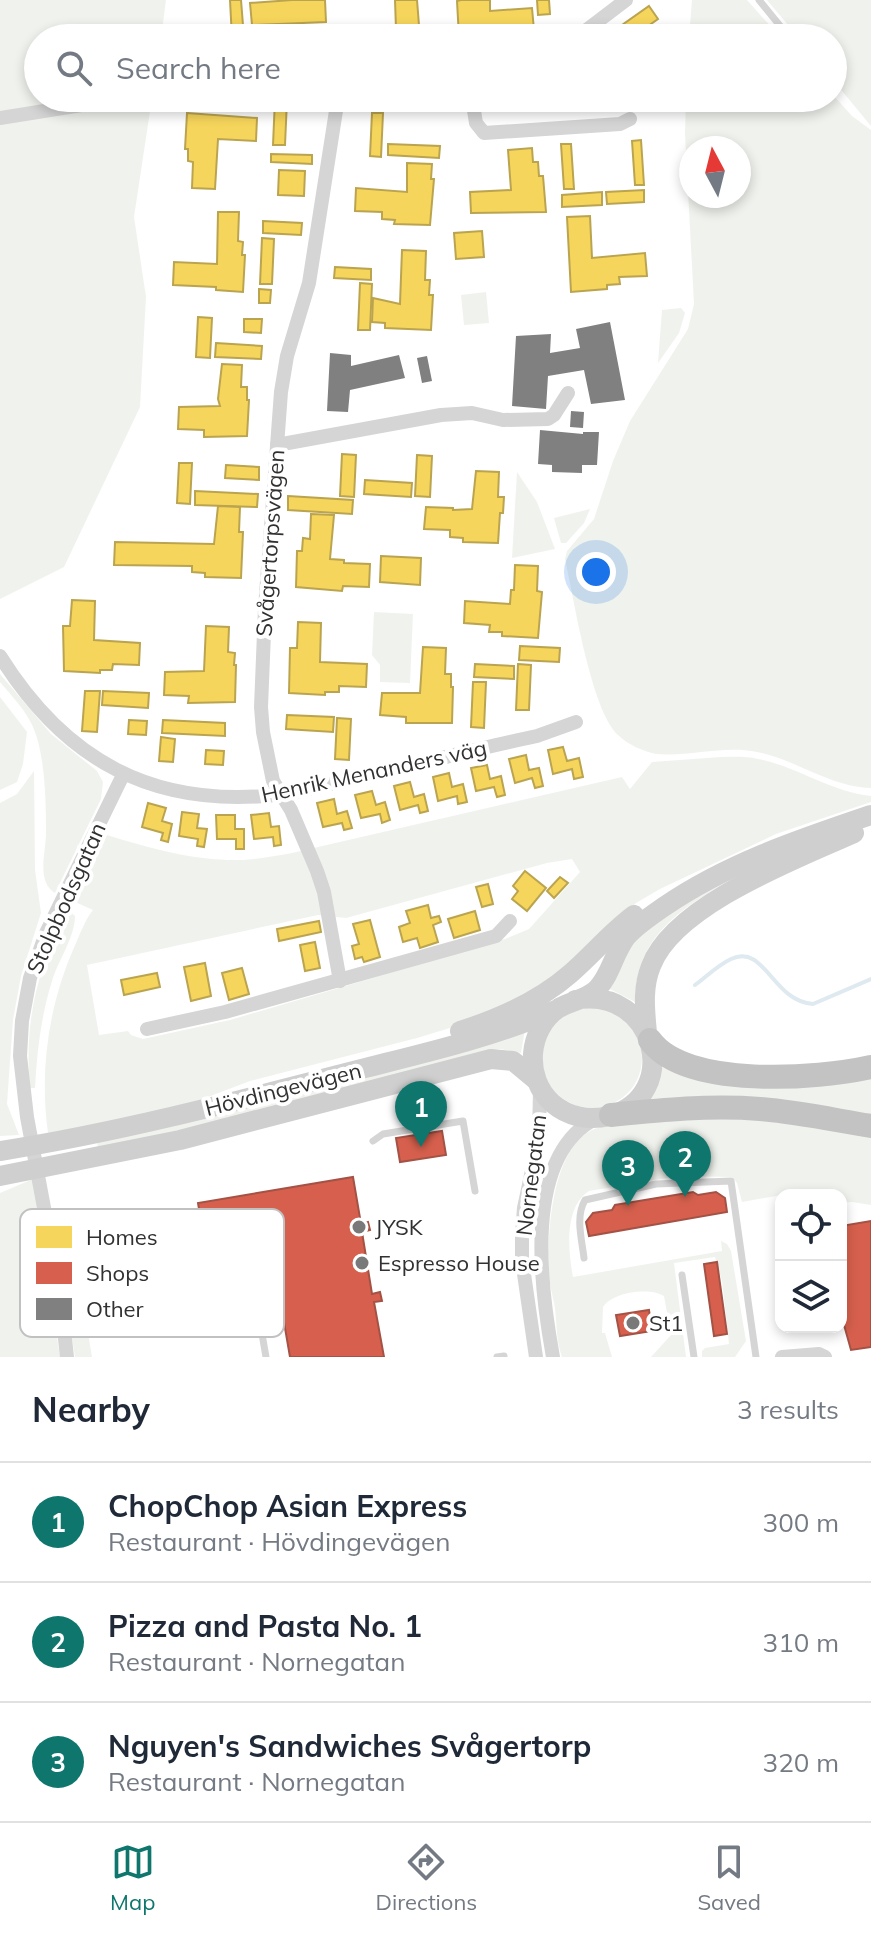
<!DOCTYPE html>
<html lang="en">
<head>
<meta charset="utf-8">
<style>
  body { margin:0; font-family:Mulish,sans-serif; background:#f2f2f3; color:#1f2937 }
  .controls { position:absolute; right:24px; bottom:24px; display:grid; overflow:hidden; border-radius:16px; box-shadow:0 4px 12px #0003 }
  .controls button { width:72px; height:72px; display:grid; place-items:center; padding:0; border:0; border-bottom:2px solid #e0e1e3; background:#fff; color:#1f2937; font:40px sans-serif }
  .compass { position:absolute; left:679px; top:136px; width:72px; height:72px; border-radius:50%; background:#fff; box-shadow:0 4px 12px #0003; rotate:353deg }
  .you { position:absolute; left:596px; top:572px; width:28px; height:28px; margin:-20px; border:6px solid #fff; border-radius:50%; background:#1a73e8; box-shadow:0 0 0 12px #1a73e833 }
  .badge { display:grid; place-items:center; width:52px; height:52px; border-radius:50%; background:#0f766e; color:#fff; font-size:26px; font-weight:700 }
  .pin { position:absolute; translate:-50% -66px; filter:drop-shadow(0 2px 4px #0008) }
  .pin::after { content:''; position:absolute; top:42px; width:28px; height:24px; background:inherit; clip-path:polygon(0 0,100% 0,50% 100%) }
  .list { margin:0; padding:0; list-style:none }
  h2 { display:flex; justify-content:space-between; align-items:center; height:104px; margin:0; padding:0 32px; font-size:34px }
  h2 small { font-size:26px; font-weight:400; color:#747a83 }
  .list li { display:grid; grid-template-columns:52px 1fr auto; gap:24px; align-items:center; box-sizing:border-box; height:120px; padding:0 32px; border-top:2px solid #e0e1e3 }
  .list b { display:block; font-size:30px; white-space:nowrap }
  .list p { margin:0; font-size:26px; white-space:nowrap; color:#747a83 }
  .list em { font-size:26px; font-style:normal; color:#747a83 }
  .icon { flex:none; width:44px; height:44px; fill:none; stroke:currentColor; stroke-width:2; stroke-linecap:round; stroke-linejoin:round }
  .map { position:relative; flex:none; width:871px; height:1357px; overflow:hidden }
  .search { position:absolute; background:#fff; box-shadow:0 4px 12px #0003; left:24px; right:24px; top:24px; height:88px; display:flex; align-items:center; gap:20px; box-sizing:border-box; padding:0 28px; border-radius:44px; color:#747a83; font-size:30px }
  .sheet { height:464px; background:#fff }
  nav { display:flex; justify-content:space-around; align-items:center; box-sizing:border-box; height:112px; border-top:2px solid #e0e1e3; background:#fff; font-size:22px; color:#747a83 }
  nav a { display:grid; justify-items:center; gap:4px }
  nav .on { color:#0f766e }
  .map>svg:first-child { display:block }
</style>
</head>
<body>
<div class="map">
<svg width="871" height="1357" viewBox="0 0 871 1357">
  <rect width="100%" height="100%" fill="#fff"/>
  <g fill="#f0f3ed" fill-rule="evenodd">
    <polygon points="0,0 166,0 161,38 38,38 38,98 152,98 134,217 146,297 140,407 64,567 0,599"/>
    <polygon points="692,0 747,0 781,38 689,38"/>
    <polygon points="767,0 871,0 871,126 833,80 833,38 799,38"/>
    <path d="M833 95 852 116 871 130V788C830 787 797 760 757 752 724 745 690 757 656 754 643 751 628 745 618 735 591 710 574 599 565 559L567 551 594 519 613 461 630 421 688 329 694 304 685 134 686 98H833ZM691 148H739V196H691Z"/>
    <polygon points="486,292 489,323 464,325 461,295"/>
    <polygon points="681,308 685,313 679,333 658,363 662,310"/>
    <polygon points="517,472 537,502 555,549 512,558"/>
    <polygon points="590,509 584,523 566,543 561,543 554,518"/>
    <polygon points="374,612 413,614 410,683 380,682 380,665 372,655"/>
    <path d="M0 674 51 734 97 771 103 782 101 799 55 893C35 880 47 850 46 830 46 800 45 747 30 721 22 706 10 694 0 682Z"/>
    <polygon points="0,697 27,732 23,764 17,782 0,790"/>
    <path d="M721 757C733 757 746 756 758 759 799 767 828 791 871 796V802L776 834 660 889 636 903 575 960 519 999 463 1024 417 1038 250 1081 200 1100 124 1119 48 1133C39 1068 49 1003 76 943 81 932 85 920 93 910L75 902 107 835C152 849 195 861 242 860 259 859 276 856 292 853L622 777 630 789 652 762ZM572 859 580 872 529 929 505 939 230 1020 143 1039 131 1035 128 1031 99 1035 87 965 318 915 346 918 547 863Z"/>
    <polygon points="34,771 35,870 41,913 21,976 13,1020 7,1104 19,1135 0,1136 0,803 17,794"/>
    <path d="M752 865C697 903 636 924 635 1002L610 989 625 953 647 927Z"/>
    <path d="M68 910 75 916C75 937 58 961 52 981 41 1016 37 1051 35 1088H30C24 1019 37 971 68 910Z"/>
    <circle cx="592" cy="1058" r="50"/>
    <polygon points="525,1030 521,1053 500,1049 491,1050 263,1111 98,1149 97,1141"/>
    <path d="M661 1067 687 1075 871 1076V1116C797 1097 723 1093 648 1099Z"/>
    <path d="M733 1116 871 1136V1205L852 1202 841 1203V1195H811L810 1190 742 1202 737 1183 732 1177 679 1176 589 1191C564 1207 568 1251 573 1277L722 1251 721 1241 727 1244 731 1251 746 1341 735 1357H702V1351L705 1348 729 1344 722 1281 715 1257 674 1263 686 1357H651L671 1335 664 1296C649 1287 613 1292 603 1307L602 1333H605L612 1357H562C556 1340 557 1326 555 1308 553 1296 549 1284 549 1272 547 1234 552 1149 592 1130 626 1115 695 1117 733 1116Z"/>
    <polygon points="33,1179 60,1357 0,1357 0,1193"/>
    <polygon points="58,1218 76,1261 92,1357 75,1357 53,1219"/>
  </g>
  <g fill="#f6d55c" stroke="#bba44f" stroke-width="2">
    <polygon points="230,0 241,0 244,38 232,38"/>
    <polygon points="292,0 325,0 326,22 252,25 250,3"/>
    <polygon points="395,0 417,0 420,38 345,38 345,32 396,29"/>
    <polygon points="461,0 490,0 490,11 532,8 534,30 459,37 457,1"/>
    <polygon points="537,0 549,0 550,14 538,15"/>
    <polygon points="649,6 658,19 631,38 622,25"/>
    <polygon points="275,99 287,100 285,145 273,145"/>
    <polygon points="187,113 257,118 256,141 218,139 215,189 192,188 193,162 188,161 188,149 185,149"/>
    <polygon points="372,113 383,113 381,157 370,156"/>
    <polygon points="641,140 644,185 635,185 632,141"/>
    <polygon points="388,144 440,146 439,158 388,155"/>
    <polygon points="561,144 571,144 574,189 564,189"/>
    <polygon points="532,148 533,162 538,162 539,176 543,176 546,212 471,213 470,192 511,190 508,150"/>
    <polygon points="271,154 312,155 312,164 271,162"/>
    <polygon points="407,163 432,164 431,179 434,179 430,225 394,224 395,220 382,219 382,212 355,211 356,188 407,192"/>
    <polygon points="279,170 305,171 304,196 278,195"/>
    <polygon points="644,190 644,202 607,204 606,192"/>
    <polygon points="602,192 602,205 562,207 562,195"/>
    <polygon points="218,212 239,212 238,241 243,242 242,255 245,255 243,292 216,290 216,287 173,285 174,262 217,264"/>
    <polygon points="590,216 592,258 645,253 647,276 619,277 620,284 607,285 607,289 571,292 567,217"/>
    <polygon points="263,221 302,223 301,235 263,233"/>
    <polygon points="482,231 484,257 456,259 454,233"/>
    <polygon points="262,238 274,239 272,284 260,284"/>
    <polygon points="402,250 426,251 425,280 430,280 429,295 433,295 431,330 385,328 385,323 372,322 373,298 400,304"/>
    <polygon points="335,267 371,269 371,280 334,278"/>
    <polygon points="360,283 372,284 370,330 358,330"/>
    <polygon points="259,289 271,290 270,303 259,303"/>
    <polygon points="198,317 212,318 210,358 196,357"/>
    <polygon points="244,319 262,319 261,333 244,332"/>
    <polygon points="216,343 262,346 261,359 215,357"/>
    <polygon points="222,364 242,365 241,387 247,387 247,400 249,400 247,436 204,437 204,430 178,429 179,407 220,406 218,399"/>
    <polygon points="342,454 356,455 354,497 340,496"/>
    <polygon points="417,455 432,456 430,497 415,496"/>
    <polygon points="179,463 192,463 190,504 177,503"/>
    <polygon points="226,465 259,467 259,480 225,478"/>
    <polygon points="476,471 499,472 498,497 504,497 503,513 500,513 498,543 463,542 463,538 450,537 450,530 424,529 426,507 453,508 453,510 472,509"/>
    <polygon points="365,480 412,483 411,497 364,494"/>
    <polygon points="195,491 258,494 257,507 195,505"/>
    <polygon points="288,496 353,500 352,514 288,510"/>
    <polygon points="218,506 240,507 239,532 243,532 241,578 205,577 205,573 192,572 192,566 114,565 115,542 214,544"/>
    <polygon points="311,514 334,515 330,559 344,560 344,563 370,564 369,587 343,586 342,591 296,587 297,551 302,551 303,538 310,539"/>
    <polygon points="381,556 421,558 420,585 380,582"/>
    <polygon points="515,565 538,566 537,591 542,592 538,638 502,636 502,632 489,632 490,625 464,623 465,601 510,604 511,590 514,590"/>
    <polygon points="72,600 95,601 94,640 140,643 139,665 113,664 112,670 100,670 100,673 64,671 63,626 70,626"/>
    <polygon points="298,622 321,623 320,662 367,664 366,687 339,686 339,692 325,692 325,695 289,693 290,648 297,648"/>
    <polygon points="206,626 229,627 228,652 235,653 234,665 236,665 235,702 188,703 189,696 164,695 165,672 204,671"/>
    <polygon points="520,646 560,648 559,662 519,660"/>
    <polygon points="423,647 446,648 445,674 451,674 451,687 453,687 452,723 406,723 406,717 380,715 382,693 420,693"/>
    <polygon points="475,664 514,666 514,679 474,677"/>
    <polygon points="518,664 531,665 529,710 516,710"/>
    <polygon points="473,682 486,682 484,728 471,727"/>
    <polygon points="85,691 100,691 97,732 82,731"/>
    <polygon points="103,691 149,693 148,708 102,705"/>
    <polygon points="287,715 334,717 333,732 286,729"/>
    <polygon points="337,718 351,719 349,760 335,759"/>
    <polygon points="129,720 147,721 146,735 128,734"/>
    <polygon points="163,720 225,723 225,736 162,733"/>
    <polygon points="161,737 175,739 173,762 159,761"/>
    <polygon points="563,747 567,761 579,758 583,777 574,779 572,769 553,774 548,750"/>
    <polygon points="206,750 224,751 223,765 205,764"/>
    <polygon points="526,755 529,770 539,768 543,786 535,788 532,778 515,783 509,759"/>
    <polygon points="487,765 490,779 501,776 505,795 497,797 494,787 476,791 471,768"/>
    <polygon points="449,773 452,787 463,784 467,802 458,804 457,796 438,801 433,777"/>
    <polygon points="410,782 414,797 424,794 428,811 420,813 418,805 400,810 394,786"/>
    <polygon points="372,791 376,805 385,802 390,820 382,823 380,814 361,818 355,795"/>
    <polygon points="334,799 337,814 347,811 352,828 344,830 342,823 323,827 317,803"/>
    <polygon points="148,803 166,808 162,821 172,824 168,842 161,840 163,833 142,827"/>
    <polygon points="182,812 199,814 197,828 207,829 204,847 197,846 198,839 179,836"/>
    <polygon points="269,813 271,827 279,826 281,845 274,846 273,837 254,839 251,815"/>
    <polygon points="216,815 235,815 235,829 244,829 244,849 236,849 236,839 217,839"/>
    <polygon points="525,871 546,888 527,911 512,899 518,891 513,886"/>
    <polygon points="560,877 568,883 554,898 547,891"/>
    <polygon points="488,884 493,904 482,907 476,887"/>
    <polygon points="428,905 431,918 439,916 441,922 433,925 438,942 420,948 417,938 403,942 399,927 410,923 406,911"/>
    <polygon points="475,911 480,930 454,938 448,919"/>
    <polygon points="370,920 380,957 364,962 362,957 355,959 352,946 359,944 353,924"/>
    <polygon points="319,921 321,932 279,941 277,929"/>
    <polygon points="315,942 320,968 305,971 300,945"/>
    <polygon points="205,963 211,996 191,1001 184,967"/>
    <polygon points="242,968 249,994 229,1000 222,973"/>
    <polygon points="157,973 160,987 124,995 121,980"/>
  </g>
  <g fill="#d6604d" stroke="#a45245" stroke-width="2">
    <polygon points="442,1131 446,1155 400,1162 396,1138"/>
    <polygon points="353,1177 361,1224 368,1222 370,1230 362,1232 372,1294 380,1292 382,1301 374,1302 384,1357 290,1357 279,1293 215,1304 198,1203"/>
    <polygon points="693,1192 698,1195 716,1192 725,1198 727,1212 589,1236 586,1222 593,1213 612,1210 615,1205"/>
    <polygon points="871,1221 871,1347 851,1350 841,1314 841,1226"/>
    <polygon points="717,1262 727,1334 714,1336 704,1264"/>
    <polygon points="649,1310 652,1331 620,1336 616,1315"/>
  </g>
  <g fill="none" stroke-linecap="round" stroke-linejoin="round">
    <path stroke="#dee9f0" stroke-width="4" d="M695 985C706 977 718 965 731 959 765 943 772 1001 813 1004L871 979"/>
  </g>
  <g fill="#808080">
    <polygon points="610,322 625,400 591,404 584,370 548,376 546,409 512,406 516,336 551,334 550,353 580,348 576,329"/>
    <polygon points="330,353 351,355 351,366 399,355 405,378 350,390 348,412 327,411"/>
    <polygon points="427,356 432,381 422,383 417,358"/>
    <polygon points="571,411 584,412 583,428 570,427"/>
    <polygon points="540,430 583,434 583,432 599,432 597,465 582,465 582,473 552,472 552,465 538,464"/>
  </g>
  <g fill="none" stroke-linecap="round" stroke-linejoin="round">
    <g stroke="#d5d5d5" stroke-width="7">
      <polyline points="759,0 790,38"/>
      <polyline points="373,1141 383,1134 463,1121 475,1191"/>
      <path d="M584 1258C582 1240 575 1217 585 1200L656 1184 731 1181 756 1357"/>
      <polyline points="682,1275 694,1357"/>
      <polyline points="262,1334 266,1357"/>
      <polyline points="497,1357 504,1356"/>
    </g>
    <g stroke="#d5d5d5" stroke-width="14">
      <polyline points="576,38 626,0"/>
      <polyline points="338,98 309,283 287,356 281,392 265,608 261,707 263,732 273,781 291,810 317,871 324,892 340,981"/>
      <polyline points="410,98 449,100 464,98"/>
      <polyline points="472,98 476,123 484,133 620,124 630,119"/>
      <polyline points="0,118 125,98"/>
      <polyline points="277,445 441,415 472,413 503,420 548,419 554,415 568,393"/>
      <path d="M0 656C65 760 152 808 276 795 305 792 336 782 365 776 423 763 480 748 537 736L576 722"/>
      <polyline points="147,1029 225,1012 496,936 510,921"/>
      <polyline points="67,1357 60,1293 27,1117 20,1056 22,1021 30,978 46,933 123,775"/>
      <polyline points="536,1357 522,1260 522,1233 524,1208 539,1138 540,1089"/>
      <path d="M553 1357C541 1291 521 1155 597 1118"/>
      <polyline points="782,1357 819,1354 825,1357"/>
    </g>
    <g stroke="#cfcfcf" stroke-width="20">
      <path d="M575 1000C656 985 683 1096 609 1116 589 1121 568 1117 552 1103 524 1078 527 1029 559 1008 571 1001 587 999 597 989 611 975 614 952 627 936 638 924 652 915 665 906 728 863 800 839 871 815"/>
      <path d="M460 1031C498 1019 539 1001 570 974 592 955 610 933 634 915"/>
      <path d="M647 1033C645 1010 642 988 651 966 674 905 796 859 854 833"/>
      <path d="M0 1151C114 1133 226 1104 338 1075 410 1056 484 1041 553 1011"/>
      <polyline points="0,1176 180,1140 491,1059 513,1061 536,1080"/>
    </g>
    <g stroke="#c3c3c3" stroke-width="24">
      <path d="M650 1040C685 1089 818 1079 871 1067"/>
      <path d="M611 1115C661 1110 710 1105 760 1109 798 1112 834 1120 871 1126"/>
    </g>
  </g>
  <g fill="#797979" stroke="#fff" stroke-width="3">
    <circle cx="359" cy="1227" r="8"/>
    <circle cx="362" cy="1263" r="8"/>
    <circle cx="633" cy="1323" r="8"/>
  </g>
  <g text-anchor="middle" stroke-width="8" stroke-linejoin="round" paint-order="stroke">
    <g font-size="22" fill="#313131" stroke="#fff">
      <text transform="translate(270 543) rotate(-86)" y="8">Svågertorpsvägen</text>
      <text transform="translate(374 771) rotate(-12)" y="8">Henrik Menanders väg</text>
      <text transform="translate(66 898) rotate(-66)" y="8">Stolpbodsgatan</text>
      <text transform="translate(283 1089) rotate(-14)" y="8">Hövdingevägen</text>
      <text transform="translate(531 1175) rotate(-83)" y="8">Nornegatan</text>
    </g>
    <g font-size="22" fill="#313131" stroke="#fff" text-anchor="start">
      <text x="375" y="1235">JYSK</text>
      <text x="378" y="1271">Espresso House</text>
      <text x="649" y="1331">St1</text>
    </g>
  </g>
  <rect x="20" y="1209" width="264" height="128" rx="12" fill="#fff" stroke="#c1c1c1" stroke-width="2"/>
  <rect x="36" y="1226" width="36" height="22" fill="#f6d55c"/>
  <rect x="36" y="1262" width="36" height="22" fill="#d6604d"/>
  <rect x="36" y="1298" width="36" height="22" fill="#808080"/>
  <g font-size="22" fill="#313131">
    <text x="86" y="1245">Homes</text>
    <text x="86" y="1281">Shops</text>
    <text x="86" y="1317">Other</text>
  </g>
</svg>
<div class="controls">
<button><svg class="icon" aria-label="locate" viewBox="0 0 24 24"><circle cx="12" cy="12" r="6"/><path d="M12 2v4M12 18v4M2 12h4M18 12h4"/></svg></button>
<button><svg class="icon" aria-label="layers" viewBox="0 0 24 24"><path d="M12 4l9 5-9 5-9-5zM3 14l9 5 9-5"/></svg></button>
</div>
<svg class="compass" viewBox="-18 -18 36 36"><path d="M0-13l5 13h-10z" fill="#e53935"/><path d="M0 13l5-13h-10z" fill="#747a83"/></svg>
<div class="you"></div>
<div class="pin badge" style="left:421px;top:1147px">1</div>
<div class="pin badge" style="left:685px;top:1197px">2</div>
<div class="pin badge" style="left:628px;top:1206px">3</div>
<div class="search"><svg class="icon" aria-label="search" viewBox="0 0 24 24"><circle cx="10" cy="10" r="6"/><path d="M15 15l6 6"/></svg>Search here</div>
</div>
<section class="sheet">
<h2>Nearby<small>3 results</small></h2>
<ul class="list">
<li><span class="badge">1</span><div><b>ChopChop Asian Express</b><p>Restaurant · Hövdingevägen</p></div><em>300 m</em></li>
<li><span class="badge">2</span><div><b>Pizza and Pasta No. 1</b><p>Restaurant · Nornegatan</p></div><em>310 m</em></li>
<li><span class="badge">3</span><div><b>Nguyen's Sandwiches Svågertorp</b><p>Restaurant · Nornegatan</p></div><em>320 m</em></li>
</ul>
</section>
<nav>
<a class="on"><svg class="icon" aria-label="map" viewBox="0 0 24 24"><path d="M3 6l6-2 6 2 6-2v14l-6 2-6-2-6 2zM9 4v14M15 6v14"/></svg>Map</a>
<a><svg class="icon" aria-label="directions" viewBox="0 0 24 24"><path d="M12 3l9 9-9 9-9-9zM9 14v-3h6M13 9l2 2-2 2"/></svg>Directions</a>
<a><svg class="icon" aria-label="saved" viewBox="0 0 24 24"><path d="M7 4h10v16l-5-4-5 4z"/></svg>Saved</a>
</nav>
</body>
</html>
